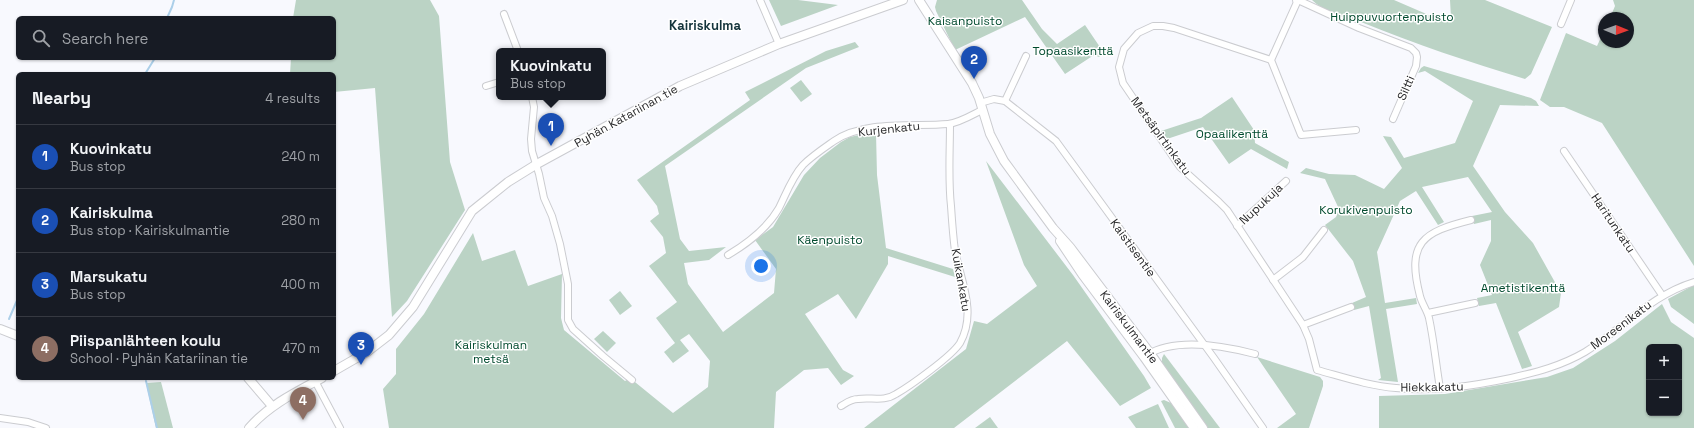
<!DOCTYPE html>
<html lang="en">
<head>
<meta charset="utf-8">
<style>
  body { margin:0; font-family:"Space Grotesk",sans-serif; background:#20242c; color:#f1f3f6 }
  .controls { position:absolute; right:12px; bottom:12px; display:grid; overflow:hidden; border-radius:6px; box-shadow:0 1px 3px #0004 }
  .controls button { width:36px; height:36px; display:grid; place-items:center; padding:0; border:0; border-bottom:1px solid #363941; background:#171b24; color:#f1f3f6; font:20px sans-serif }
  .compass { position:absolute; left:1598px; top:12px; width:36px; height:36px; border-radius:50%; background:#171b24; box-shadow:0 1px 3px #0004; rotate:91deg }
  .you { position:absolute; left:761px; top:266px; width:14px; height:14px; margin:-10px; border:3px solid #fff; border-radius:50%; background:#1a73e8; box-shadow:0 0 0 6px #1a73e833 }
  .badge { display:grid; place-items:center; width:26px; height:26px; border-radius:50%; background:#438596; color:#fff; font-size:13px; font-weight:700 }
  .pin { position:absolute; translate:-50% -33px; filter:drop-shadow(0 1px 2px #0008) }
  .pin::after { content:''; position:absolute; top:21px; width:14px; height:12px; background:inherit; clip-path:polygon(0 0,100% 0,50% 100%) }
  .popup { position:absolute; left:496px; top:48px; width:110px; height:52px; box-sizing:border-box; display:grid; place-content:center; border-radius:6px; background:#171b24; filter:drop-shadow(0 1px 3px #0005); font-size:13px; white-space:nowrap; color:#9ea1a6 }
  .popup b { font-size:15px; color:#f1f3f6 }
  .popup::after { content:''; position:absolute; left:50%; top:100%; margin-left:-8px; border:8px solid transparent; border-top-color:#171b24 }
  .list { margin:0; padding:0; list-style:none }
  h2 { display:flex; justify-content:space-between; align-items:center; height:52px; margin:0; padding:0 16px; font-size:17px }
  h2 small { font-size:13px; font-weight:400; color:#9ea1a6 }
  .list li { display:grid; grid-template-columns:26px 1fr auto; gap:12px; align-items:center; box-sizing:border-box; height:64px; padding:0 16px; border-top:1px solid #363941 }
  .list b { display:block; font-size:15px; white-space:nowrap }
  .list p { margin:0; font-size:13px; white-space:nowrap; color:#9ea1a6 }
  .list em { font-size:13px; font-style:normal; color:#9ea1a6 }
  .icon { flex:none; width:22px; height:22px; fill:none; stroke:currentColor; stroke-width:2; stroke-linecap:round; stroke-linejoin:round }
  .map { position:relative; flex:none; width:1694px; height:428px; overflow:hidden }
  .search { position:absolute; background:#171b24; box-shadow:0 1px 3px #0004; left:16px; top:16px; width:320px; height:44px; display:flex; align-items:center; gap:10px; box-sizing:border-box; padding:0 14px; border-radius:6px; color:#9ea1a6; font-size:15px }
  .panel { position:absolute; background:#171b24; box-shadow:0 1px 3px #0004; left:16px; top:72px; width:320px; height:308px; border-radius:6px }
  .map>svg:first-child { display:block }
</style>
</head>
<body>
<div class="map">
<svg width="1694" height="428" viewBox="0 0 1694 428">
  <rect width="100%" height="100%" fill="#f8f9fe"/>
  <g fill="#bbd3c5" fill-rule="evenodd">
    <polygon points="296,0 430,0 439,16 450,162 465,210 407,301 392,317 375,88 334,92 334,74 290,74 291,58 334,58 334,18 293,18"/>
    <polygon points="769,0 798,0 838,5 781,26"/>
    <polygon points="937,0 1022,0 1042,29 1057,44 1085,25 1104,53 1099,57 1094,55 1065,74 1025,17 955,50 936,11 935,7"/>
    <path d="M1312 0H1394L1438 19 1451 18 1450 0H1485L1552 27 1531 74 1525 79C1469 62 1415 44 1361 22 1345 16 1324 12 1312 0Z"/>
    <polygon points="1613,0 1694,0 1694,266 1602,123 1564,107 1550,107 1540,100 1566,33 1597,46 1604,31 1604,42 1628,42 1628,18 1610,18 1615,6"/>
    <polygon points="855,42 859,47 806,68 665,166 680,239 689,251 726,247 709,260 684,263 688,284 723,332 774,293 776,269 755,240 773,227 804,175 820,158 841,142 850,137 859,135 876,133 877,175 886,248 953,269 955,277 888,256 888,264 856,319 838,294 805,314 843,370 854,376 841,385 828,368 804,370 776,392 774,428 389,428 383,389 396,374 396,349 424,314 473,233 482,261 515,250 528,286 562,274 561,318 564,330 625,381 630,378 673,413 708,387 710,361 689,334 680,340 689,351 673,363 664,352 675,343 656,318 677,302 649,266 666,253 663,237 650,221 659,214 657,206 637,180 750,100 745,92 826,51"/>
    <polygon points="1424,66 1531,98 1536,101 1539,106 1500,105 1473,166 1505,212 1533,243 1561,293 1559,307 1518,332 1532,366 1522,369 1496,303 1479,306 1477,298 1492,295 1480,265 1491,241 1491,220 1474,224 1472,216 1492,212 1468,177 1422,187 1444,222 1438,225 1416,191 1400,201 1377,252 1385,303 1416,298 1417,304 1386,309 1398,382 1378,380 1381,378 1369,306 1354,310 1352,303 1366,297 1353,261 1325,225 1336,217 1339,209 1325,179 1300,173 1306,168 1329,174 1355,175 1384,189 1402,168 1383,136 1391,137 1404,158 1455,143 1473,101 1425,71 1418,73 1421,68"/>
    <polygon points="801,80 812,94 801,102 790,88"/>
    <polygon points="1232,97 1254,130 1255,143 1289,162 1287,169 1251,149 1229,164 1203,127 1167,139 1161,131 1201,118"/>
    <polygon points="986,161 1073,275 1144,376 1151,388 1120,406 1067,341 954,428 864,428 966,349 974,321 987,324 1037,286 1024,265"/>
    <polygon points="1694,285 1694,324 1671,307 1668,299"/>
    <polygon points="620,291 632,306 620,315 609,300"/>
    <path d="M1662 304 1671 322 1694 338V428H1379V396L1445 394 1547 377 1573 368 1615 341ZM1649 347H1679V413H1649Z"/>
    <polygon points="603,331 616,343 607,352 594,339"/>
    <polygon points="1164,354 1220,428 1208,428 1162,364 1162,358"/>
    <polygon points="1257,357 1320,377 1323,381 1323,386 1309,428 1277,428 1296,414"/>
    <polygon points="161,382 173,428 156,428 146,383"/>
    <polygon points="1164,400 1171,403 1190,428 1175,428 1161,401"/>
    <polygon points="1158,404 1169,428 1136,428 1128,417"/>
    <polygon points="990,417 998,428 975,428"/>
  </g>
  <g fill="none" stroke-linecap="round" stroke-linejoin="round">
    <g stroke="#accfe9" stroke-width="2">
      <polyline points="167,18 172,7 174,0"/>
      <polyline points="145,74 155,58"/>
      <polyline points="9,319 18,298"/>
      <polyline points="146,381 157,428"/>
    </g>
    <g stroke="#cbccd0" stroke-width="8">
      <g id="street">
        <polyline points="760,0 779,44"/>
        <polyline points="1298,0 1271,60 1301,135 1356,130"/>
        <polyline points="1298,0 1359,28 1411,48 1416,53 1417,57 1416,66 1393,119"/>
        <polyline points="504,14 518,51"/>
        <polyline points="1561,24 1571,0"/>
        <path d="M1271 60 1174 28 1163 26H1153L1138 33 1124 49 1119 67 1123 83 1180 167 1219 202 1227 210 1303 325 1309 339 1317 370C1343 377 1369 386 1396 388 1435 392 1473 386 1511 378 1537 372 1561 366 1585 352 1623 329 1651 295 1694 282"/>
        <polyline points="486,86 499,82"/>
        <polyline points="532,97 534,107 531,139 532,151 539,174 544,198 552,216 560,244 568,284 568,320 573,329 603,356 632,380"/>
        <polyline points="1005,101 1026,56"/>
        <polyline points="980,103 994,99 1005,101 1056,141 1214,358 1263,428"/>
        <polyline points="1564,151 1662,295"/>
        <polyline points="1237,226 1286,181"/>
        <path d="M728 255C748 243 767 229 779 208 786 194 792 177 803 165 812 156 824 148 834 141 865 120 913 127 948 124 959 123 972 115 982 110"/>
        <polyline points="1273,280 1303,257 1324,230"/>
        <polyline points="1428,313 1475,303"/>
        <polyline points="1303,325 1351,307"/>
        <path d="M1147 355C1176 337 1224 346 1255 354"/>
        <polyline points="315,381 340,428"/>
        <path d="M1440 388C1436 365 1434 341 1429 318 1427 310 1422 304 1420 296 1406 242 1423 232 1471 220"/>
        <path d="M841 406C846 403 851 399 858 399 871 397 884 402 896 394 910 386 952 356 960 343 977 313 961 281 955 251 953 236 952 221 951 206 948 179 950 151 950 124"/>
        <polyline points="0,418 28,422 46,428"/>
      </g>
    </g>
    <g stroke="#cbccd0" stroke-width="10">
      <g id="secondary">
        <polyline points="919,0 972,83 979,98 990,134 1004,161 1053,228 1070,247 1150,353 1203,428"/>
        <polyline points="1297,0 1298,0"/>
        <polyline points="1060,241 1082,274 1144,357 1194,428"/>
        <polyline points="0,329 18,336"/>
        <polyline points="334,371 367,352 389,335 413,307 472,211 508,182 537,164 680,86 779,44 903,0"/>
        <polyline points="248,378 272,406"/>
        <path d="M249 428C269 405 296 392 322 378"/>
      </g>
    </g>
    <use href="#street" stroke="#fff" stroke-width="6"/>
    <use href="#secondary" stroke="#fff" stroke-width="8"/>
  </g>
  <g text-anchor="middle" stroke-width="3" stroke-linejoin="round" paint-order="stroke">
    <g font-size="12" fill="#004a2e" stroke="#fff">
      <text x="1392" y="21">Huippuvuortenpuisto</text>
      <text x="965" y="25">Kaisanpuisto</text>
      <text x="1073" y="55">Topaasikenttä</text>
      <text x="1232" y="138">Opaalikenttä</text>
      <text x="1366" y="214">Korukivenpuisto</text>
      <text x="830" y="244">Käenpuisto</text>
      <text x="1523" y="292">Ametistikenttä</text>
      <text x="491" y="349">Kairiskulman<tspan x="491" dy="14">metsä</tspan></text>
    </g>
    <g font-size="12" fill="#29292b" stroke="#fff">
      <text transform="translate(1406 88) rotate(-66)" y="4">Siltti</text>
      <text transform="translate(626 116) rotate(-29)" y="4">Pyhän Katariinan tie</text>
      <text transform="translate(889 129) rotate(-6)" y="4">Kurjenkatu</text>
      <text transform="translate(1161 136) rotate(54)" y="4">Metsäpirtinkatu</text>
      <text transform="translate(1261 204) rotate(-43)" y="4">Nupukuja</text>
      <text transform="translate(1613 223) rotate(56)" y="4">Haritunkatu</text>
      <text transform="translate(1133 248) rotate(54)" y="4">Kaistisentie</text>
      <text transform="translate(961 280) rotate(80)" y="4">Kuikankatu</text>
      <text transform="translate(1621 325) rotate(-37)" y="4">Moreenikatu</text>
      <text transform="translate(1129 327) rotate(53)" y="4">Kairiskulmantie</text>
      <text transform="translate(1432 387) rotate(-1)" y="4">Hiekkakatu</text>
    </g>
    <g font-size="13" font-weight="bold" fill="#14343c" stroke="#fff">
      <text x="705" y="30">Kairiskulma</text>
    </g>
  </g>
</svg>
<div class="controls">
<button>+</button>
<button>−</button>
</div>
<svg class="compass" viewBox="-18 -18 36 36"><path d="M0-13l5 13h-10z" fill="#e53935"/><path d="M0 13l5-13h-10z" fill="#9ea1a6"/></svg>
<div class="you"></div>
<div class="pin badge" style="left:551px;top:146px;background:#1a4fb4">1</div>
<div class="popup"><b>Kuovinkatu</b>Bus stop</div>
<div class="pin badge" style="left:974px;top:79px;background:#1a4fb4">2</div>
<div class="pin badge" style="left:361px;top:365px;background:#1a4fb4">3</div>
<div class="pin badge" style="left:303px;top:420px;background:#8d6e63">4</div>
<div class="search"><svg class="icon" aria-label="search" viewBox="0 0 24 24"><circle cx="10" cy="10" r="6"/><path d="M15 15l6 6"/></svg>Search here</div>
<section class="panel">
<h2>Nearby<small>4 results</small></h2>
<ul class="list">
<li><span class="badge" style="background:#1a4fb4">1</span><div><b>Kuovinkatu</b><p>Bus stop</p></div><em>240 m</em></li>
<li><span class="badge" style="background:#1a4fb4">2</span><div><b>Kairiskulma</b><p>Bus stop · Kairiskulmantie</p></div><em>280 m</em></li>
<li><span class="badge" style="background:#1a4fb4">3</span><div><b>Marsukatu</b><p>Bus stop</p></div><em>400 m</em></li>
<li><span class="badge" style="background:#8d6e63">4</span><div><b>Piispanlähteen koulu</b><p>School · Pyhän Katariinan tie</p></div><em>470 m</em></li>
</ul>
</section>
</div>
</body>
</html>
